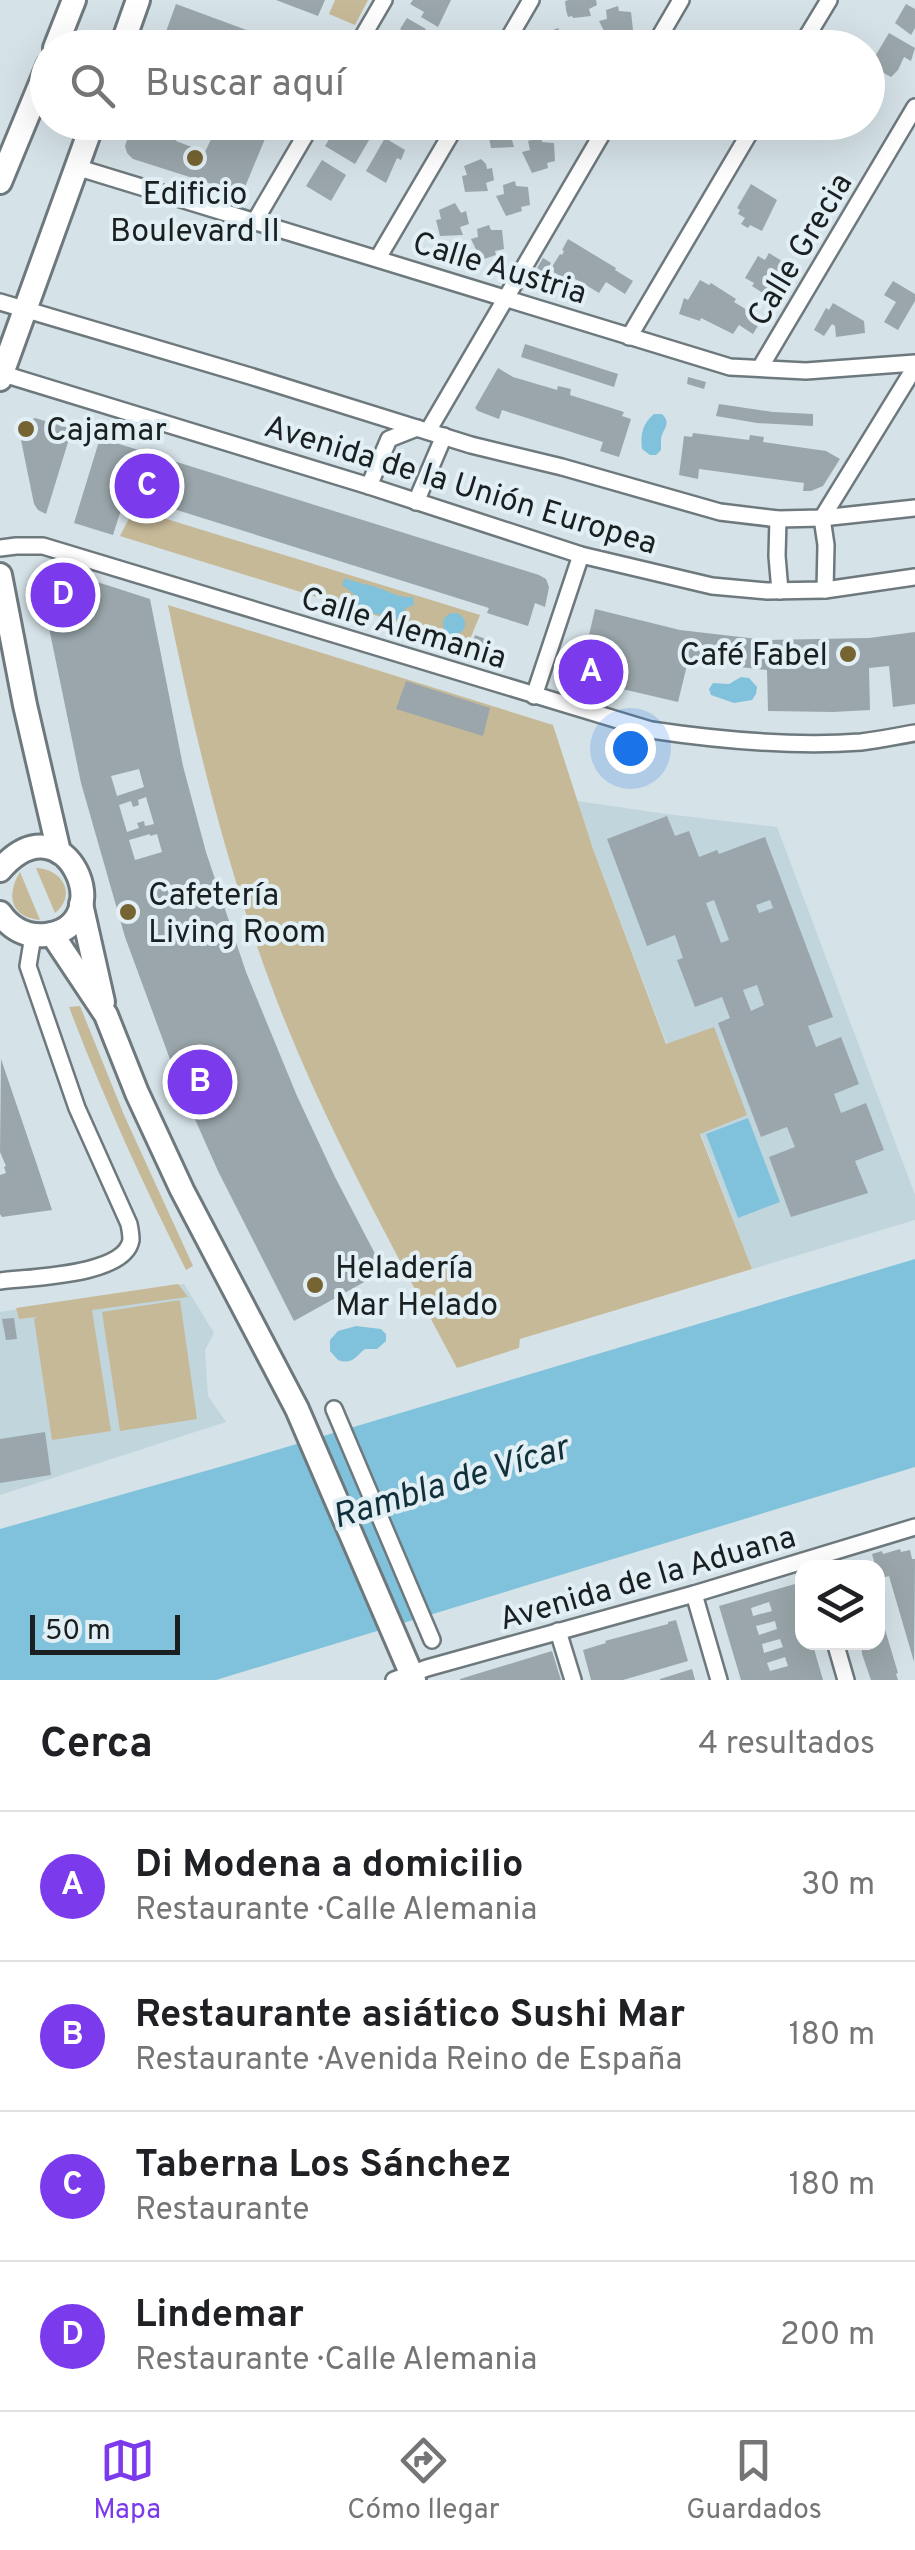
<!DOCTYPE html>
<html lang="es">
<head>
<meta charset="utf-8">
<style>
  body { margin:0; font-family:Overpass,sans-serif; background:#f6f6f6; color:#202124 }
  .controls { position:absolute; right:30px; bottom:30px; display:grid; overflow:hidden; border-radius:20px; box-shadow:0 10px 40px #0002 }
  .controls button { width:90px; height:90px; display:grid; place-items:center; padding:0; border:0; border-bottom:2px solid #e0e0e0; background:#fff; color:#202124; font:50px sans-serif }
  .scale { position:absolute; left:30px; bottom:25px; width:150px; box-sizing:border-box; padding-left:10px; border:5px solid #1a1f21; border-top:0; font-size:28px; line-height:35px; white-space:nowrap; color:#1a1f21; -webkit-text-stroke:8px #e2eff4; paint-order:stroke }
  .you { position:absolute; left:630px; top:748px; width:35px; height:35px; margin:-25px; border:8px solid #fff; border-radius:50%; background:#1a73e8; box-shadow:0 0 0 15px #1a73e833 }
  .badge { display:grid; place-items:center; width:65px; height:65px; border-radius:50%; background:#7c3aed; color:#fff; font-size:32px; font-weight:700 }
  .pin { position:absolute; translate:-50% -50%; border:5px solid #fff; box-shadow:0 2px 10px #0006 }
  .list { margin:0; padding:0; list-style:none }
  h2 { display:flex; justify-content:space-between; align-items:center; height:130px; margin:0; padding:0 40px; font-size:42px }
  h2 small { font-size:32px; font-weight:400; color:#757577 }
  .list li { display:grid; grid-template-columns:65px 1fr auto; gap:30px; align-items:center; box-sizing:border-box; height:150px; padding:0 40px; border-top:2px solid #e0e0e0 }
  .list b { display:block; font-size:38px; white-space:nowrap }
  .list p { margin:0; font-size:32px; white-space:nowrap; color:#757577 }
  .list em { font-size:32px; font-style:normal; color:#757577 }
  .icon { flex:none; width:55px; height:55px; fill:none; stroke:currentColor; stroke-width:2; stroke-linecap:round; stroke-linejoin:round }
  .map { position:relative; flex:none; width:915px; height:1680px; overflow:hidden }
  .search { position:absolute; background:#fff; box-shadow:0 10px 40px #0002; left:30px; right:30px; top:30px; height:110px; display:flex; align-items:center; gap:25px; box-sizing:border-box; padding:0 35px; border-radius:55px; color:#757577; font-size:38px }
  .sheet { height:730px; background:#fff }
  nav { display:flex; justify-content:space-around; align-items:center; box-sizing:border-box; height:140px; border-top:2px solid #e0e0e0; background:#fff; font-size:28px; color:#757577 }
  nav a { display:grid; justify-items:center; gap:5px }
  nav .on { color:#7c3aed }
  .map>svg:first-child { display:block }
</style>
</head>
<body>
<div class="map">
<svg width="915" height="1680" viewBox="0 0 915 1680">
  <rect width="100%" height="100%" fill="#d5e2e7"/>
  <g fill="#c1d5dd">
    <polygon points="577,801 666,814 777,827 915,1195 915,1220 752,1269 593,849"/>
    <polygon points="184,1284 214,1333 205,1350 208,1396 226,1422 0,1495 0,1312"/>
  </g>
  <g fill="#c6b998">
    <polygon points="335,0 368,0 355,25 329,14"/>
    <polygon points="134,509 480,615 468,644 120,536"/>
    <path d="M168 605 553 725 593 849 666 1044 714 1027 747 1115 700 1134 752 1269 520 1339 519 1348 457 1368C392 1245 323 1123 274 993 226 867 195 737 168 605Z"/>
    <path d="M36 868C63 869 77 895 55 913Z"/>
    <path d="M20 872 40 920C10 917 6 895 20 872Z"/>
    <path d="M80 1006 124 1115 193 1266 186 1270C143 1184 103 1097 69 1007Z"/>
    <polygon points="178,1284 188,1297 92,1310 111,1431 52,1440 34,1319 37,1317 19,1319 16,1308"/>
    <polygon points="180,1300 197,1419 120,1431 102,1312"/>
  </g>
  <g fill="#80c2db">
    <path d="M654 414H662C672 424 663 428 661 439 661 443 661 446 661 450L656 455H650L642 449C640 434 643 423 654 414Z"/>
    <path d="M345 578C356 583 368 584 379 588 392 593 400 598 413 597L414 605 406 608 401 618 397 620 356 608 354 604V594L342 585Z"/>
    <circle cx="454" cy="624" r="11"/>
    <polygon points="741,677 749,678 757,687 756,694 752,700 734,703 711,695 709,689 713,683 729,684"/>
    <polygon points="748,1118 780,1202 738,1218 706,1134"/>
    <polygon points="915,1259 915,1467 216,1680 0,1680 0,1529 223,1466"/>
    <path d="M356 1326 381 1329 386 1334V1341L377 1349H365C355 1357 352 1365 338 1360L330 1351V1340L338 1331Z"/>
  </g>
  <g fill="#9aa6ab" fill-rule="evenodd">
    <polygon points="276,0 325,0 318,16"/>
    <polygon points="413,0 451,0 438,27 421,17 424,12 410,4"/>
    <polygon points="569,0 596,0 597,5 589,9 591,16 573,18 572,16 568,17 566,10 565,1"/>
    <polygon points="176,4 293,47 293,48 160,48"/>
    <polygon points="906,4 915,9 915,28 911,35 895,23"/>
    <polygon points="618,6 619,11 631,12 633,30 624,32 625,36 609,41 599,21 607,19 606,10"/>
    <polygon points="407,18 426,29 420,39 426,43 423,48 389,48 397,34 402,37 405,32 400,29"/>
    <polygon points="558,28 564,38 569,36 571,48 534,48 544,44 541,35"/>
    <polygon points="889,33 915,48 911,61 904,57 898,70 891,77 873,67 877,60 874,58"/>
    <path d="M133 122H213L221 126 222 122H272L245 187H242L240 193 133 159 127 153 125 146ZM183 124 213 135 205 152 176 141Z"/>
    <polygon points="339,122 354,122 361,126 363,123 375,130 355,164 325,146"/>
    <polygon points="490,122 518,124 520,136 512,140 514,147 491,148 488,132 492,131"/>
    <polygon points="541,137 542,142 554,143 555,161 547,163 548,168 532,173 522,152 530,150 528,141"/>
    <polygon points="385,138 405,150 401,160 397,158 386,183 366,171"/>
    <polygon points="481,159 486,164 487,169 492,168 494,180 486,183 488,191 465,192 462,176 467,175 464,166"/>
    <polygon points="322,160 346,175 331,201 306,186"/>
    <polygon points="515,181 516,186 528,187 530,205 521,207 522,211 506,216 496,196 504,194 503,185"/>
    <polygon points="751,184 777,200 762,231 750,225 748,228 741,224 745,218 738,214 740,210 737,208"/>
    <polygon points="455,203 461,213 466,211 469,224 460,227 463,235 440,236 436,220 441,219 439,210"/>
    <polygon points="489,225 491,230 502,230 504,249 495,251 496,255 481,260 471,239 478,237 477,229"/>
    <polygon points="568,239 616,268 615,270 633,281 625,294 606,282 599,293 581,282 569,276 567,279 562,277 550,270 560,254 562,255 564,251 562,250"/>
    <polygon points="769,253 785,263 766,295 752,286 754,283 745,278 758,256 765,260"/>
    <polygon points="543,258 551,263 542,278 534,273"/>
    <polygon points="700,280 709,285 711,283 736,299 734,302 762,319 753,334 739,325 733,334 701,318 700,321 679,314 684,298 688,300"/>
    <polygon points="893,281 915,294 915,301 898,330 884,322 896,302 884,295"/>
    <polygon points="833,303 864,321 865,333 836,337 835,326 832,324 824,336 814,330 826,308 829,310"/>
    <polygon points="525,344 618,374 614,387 521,357"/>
    <polygon points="498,368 513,377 557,390 558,386 571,389 570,395 624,412 622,416 631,419 619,457 600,451 603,442 502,410 499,419 478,411 475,408"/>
    <polygon points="688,377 706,382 704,389 687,384"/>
    <polygon points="719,404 773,412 813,414 813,426 757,423 716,416"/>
    <polygon points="35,418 72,429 46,514 38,510 34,504 20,435 23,424"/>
    <polygon points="693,433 749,440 750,435 764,437 763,442 826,451 840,459 823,486 811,491 803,491 804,483 699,469 698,479 679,475 684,436 692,437"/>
    <polygon points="100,438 539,575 546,579 549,587 545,607 535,603 528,626 487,613 489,608 126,494 113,535 74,523"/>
    <path d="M56 570 63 571 150 599 183 766 206 852 246 972 297 1096 335 1177 384 1271 294 1321 218 1171 178 1081 125 937 81 783 41 589 45 577ZM139 769 144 787 117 796 111 776ZM146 797 154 824 145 826 144 821 137 823 139 828 127 832 119 805 131 801 133 807 139 805 138 800ZM150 834V836L157 834 162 852 135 860 129 840Z"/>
    <polygon points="595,609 680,630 767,640 869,638 915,632 915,704 893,707 889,666 869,668 870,710 833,712 768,711 767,670 688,661 678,702 579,679"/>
    <polygon points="475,635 486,639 482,651 471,648"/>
    <polygon points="406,681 490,708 483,736 396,709"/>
    <path d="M667 816 675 836 689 831 699 857 717 850 719 854 765 837 833 1017 808 1026 816 1047 841 1037 859 1084 834 1094 841 1113 866 1103 884 1150 855 1161 868 1193 791 1217 769 1157 795 1147 787 1127 761 1137 718 1023 730 1018 722 997 695 1007 677 960 683 958 675 935 647 946 607 839ZM714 900 729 940 721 943 706 903ZM770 900 773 908 759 913 756 905ZM757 985 764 1005 751 1011 743 990Z"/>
    <polygon points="1,1059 35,1159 52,1210 2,1217 0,1214 0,1175 6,1173 4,1167 6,1166 0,1152"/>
    <polygon points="14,1318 17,1339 6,1340 2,1319"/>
    <polygon points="45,1432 51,1475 0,1483 0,1439"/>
    <polygon points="900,1549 901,1552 910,1550 912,1559 915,1559 914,1662 889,1576 879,1579 872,1554 882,1551 883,1554"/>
    <path d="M795 1584 802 1609V1642H812L823 1680H741L719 1606ZM769 1602 772 1611 753 1616 751 1608ZM775 1621 777 1629 759 1635 756 1626ZM780 1639 783 1647 764 1653 762 1644ZM785 1657 788 1666 770 1671 767 1663Z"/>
    <polygon points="878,1606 898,1673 896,1674 898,1680 871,1680 862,1654 861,1642 878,1642"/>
    <polygon points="676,1620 688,1661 623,1680 591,1680 583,1650 606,1643 605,1641 668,1624 668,1622"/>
    <polygon points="552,1651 561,1680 460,1680 460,1679"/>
    <polygon points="692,1669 695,1680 660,1680 660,1679"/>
  </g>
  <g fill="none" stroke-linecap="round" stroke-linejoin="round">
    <g stroke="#6e797e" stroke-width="20">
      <g id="street">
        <polyline points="356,48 384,0"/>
        <polyline points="503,48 531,0"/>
        <polyline points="653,48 681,0"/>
        <polyline points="800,48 829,0"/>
        <polyline points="76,167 730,367 806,371 915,363"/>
        <polyline points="255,221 313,122"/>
        <polyline points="378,258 458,122"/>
        <polyline points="0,302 250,376 471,445 562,467 720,512 778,519 822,518 915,508"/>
        <polyline points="629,337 756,122"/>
        <polyline points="760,368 915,107"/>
        <polyline points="0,373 369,486 581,555 712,586 767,591 825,590 915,577"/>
        <polyline points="428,431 609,122"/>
        <polyline points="369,486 389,439 417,428"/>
        <polyline points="416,502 444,436"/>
        <polyline points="778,519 777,556 780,591"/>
        <path d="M0 548 16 546H43L651 730C718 740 793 747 861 742 879 740 897 736 915 733"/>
        <polyline points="825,590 826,545 822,518 915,367"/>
        <polyline points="534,696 581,555"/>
        <path d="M0 1281C29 1277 125 1276 131 1240 131 1235 130 1229 129 1224L77 1108 28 966 33 936"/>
        <polyline points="334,1409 432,1640"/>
        <polyline points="694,1594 719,1680"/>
        <polyline points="558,1631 573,1680"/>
        <polyline points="835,1642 846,1680"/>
        <polyline points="394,1680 427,1668 694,1594 915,1527"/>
      </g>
    </g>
    <g stroke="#6e797e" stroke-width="28">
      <g id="secondary">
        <polyline points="55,48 74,0"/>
        <polyline points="121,48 138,0"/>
        <polyline points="0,182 48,66"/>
        <polyline points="0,379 93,122"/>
        <polyline points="0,575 25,705 59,852"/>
        <path d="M0 870C65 794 122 926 46 935 26 937 11 929 0 913"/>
        <polyline points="81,904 103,1002"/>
        <polyline points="52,934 106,1015 137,1093 182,1190 297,1409 414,1680"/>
      </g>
    </g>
    <use href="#street" stroke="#fff" stroke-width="15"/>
    <use href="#secondary" stroke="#fff" stroke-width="22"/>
  </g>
  <g fill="#766432" stroke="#e2eff4" stroke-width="4">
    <circle cx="195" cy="158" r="10"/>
    <circle cx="26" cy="429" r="10"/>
    <circle cx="848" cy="654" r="10"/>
    <circle cx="128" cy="912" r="10"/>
    <circle cx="315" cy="1285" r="10"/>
  </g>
  <g text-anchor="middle" stroke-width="8" stroke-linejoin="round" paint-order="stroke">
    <g font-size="32" fill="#1a1f21" stroke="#e2eff4" text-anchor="start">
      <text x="195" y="204" text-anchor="middle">Edificio<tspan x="195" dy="37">Boulevard II</tspan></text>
      <text x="46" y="440">Cajamar</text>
      <text x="828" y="665" text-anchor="end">Café Fabel</text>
      <text x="148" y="905">Cafetería<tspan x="148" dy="37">Living Room</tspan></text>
      <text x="335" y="1278">Heladería<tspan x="335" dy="37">Mar Helado</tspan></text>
    </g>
    <g font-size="32" fill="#1a1f21" stroke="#e2eff4">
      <text transform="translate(799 249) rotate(-59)" y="11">Calle Grecia</text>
      <text transform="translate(500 267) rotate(17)" y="11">Calle Austria</text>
      <text transform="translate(461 484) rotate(17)" y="11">Avenida de la Unión Europea</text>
      <text transform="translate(404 627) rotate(17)" y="11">Calle Alemania</text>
      <text transform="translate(647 1577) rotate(-16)" y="11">Avenida de la Aduana</text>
    </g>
    <g font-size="35" font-style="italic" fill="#10303b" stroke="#e2eff4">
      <text transform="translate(450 1481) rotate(-17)" y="12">Rambla de Vícar</text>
    </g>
  </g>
</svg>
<div class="controls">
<button><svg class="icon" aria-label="layers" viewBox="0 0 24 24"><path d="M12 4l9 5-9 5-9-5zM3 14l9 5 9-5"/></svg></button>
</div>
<div class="scale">50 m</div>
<div class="you"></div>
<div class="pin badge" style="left:591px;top:672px">A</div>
<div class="pin badge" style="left:200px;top:1082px">B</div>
<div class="pin badge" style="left:147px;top:486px">C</div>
<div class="pin badge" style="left:63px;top:595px">D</div>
<div class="search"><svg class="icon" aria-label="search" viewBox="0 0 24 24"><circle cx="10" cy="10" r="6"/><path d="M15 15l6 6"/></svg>Buscar aquí</div>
</div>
<section class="sheet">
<h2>Cerca<small>4 resultados</small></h2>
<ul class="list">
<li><span class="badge">A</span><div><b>Di Modena a domicilio</b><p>Restaurante · Calle Alemania</p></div><em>30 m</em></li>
<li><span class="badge">B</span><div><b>Restaurante asiático Sushi Mar</b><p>Restaurante · Avenida Reino de España</p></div><em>180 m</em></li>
<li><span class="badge">C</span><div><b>Taberna Los Sánchez</b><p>Restaurante</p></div><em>180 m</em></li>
<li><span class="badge">D</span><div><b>Lindemar</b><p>Restaurante · Calle Alemania</p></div><em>200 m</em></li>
</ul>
</section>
<nav>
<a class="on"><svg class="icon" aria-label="map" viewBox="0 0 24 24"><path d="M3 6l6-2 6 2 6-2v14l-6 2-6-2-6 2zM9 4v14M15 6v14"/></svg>Mapa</a>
<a><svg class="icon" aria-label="directions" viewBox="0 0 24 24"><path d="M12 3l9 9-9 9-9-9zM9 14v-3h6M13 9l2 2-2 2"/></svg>Cómo llegar</a>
<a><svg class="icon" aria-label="saved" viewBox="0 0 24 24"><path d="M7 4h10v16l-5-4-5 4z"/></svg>Guardados</a>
</nav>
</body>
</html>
